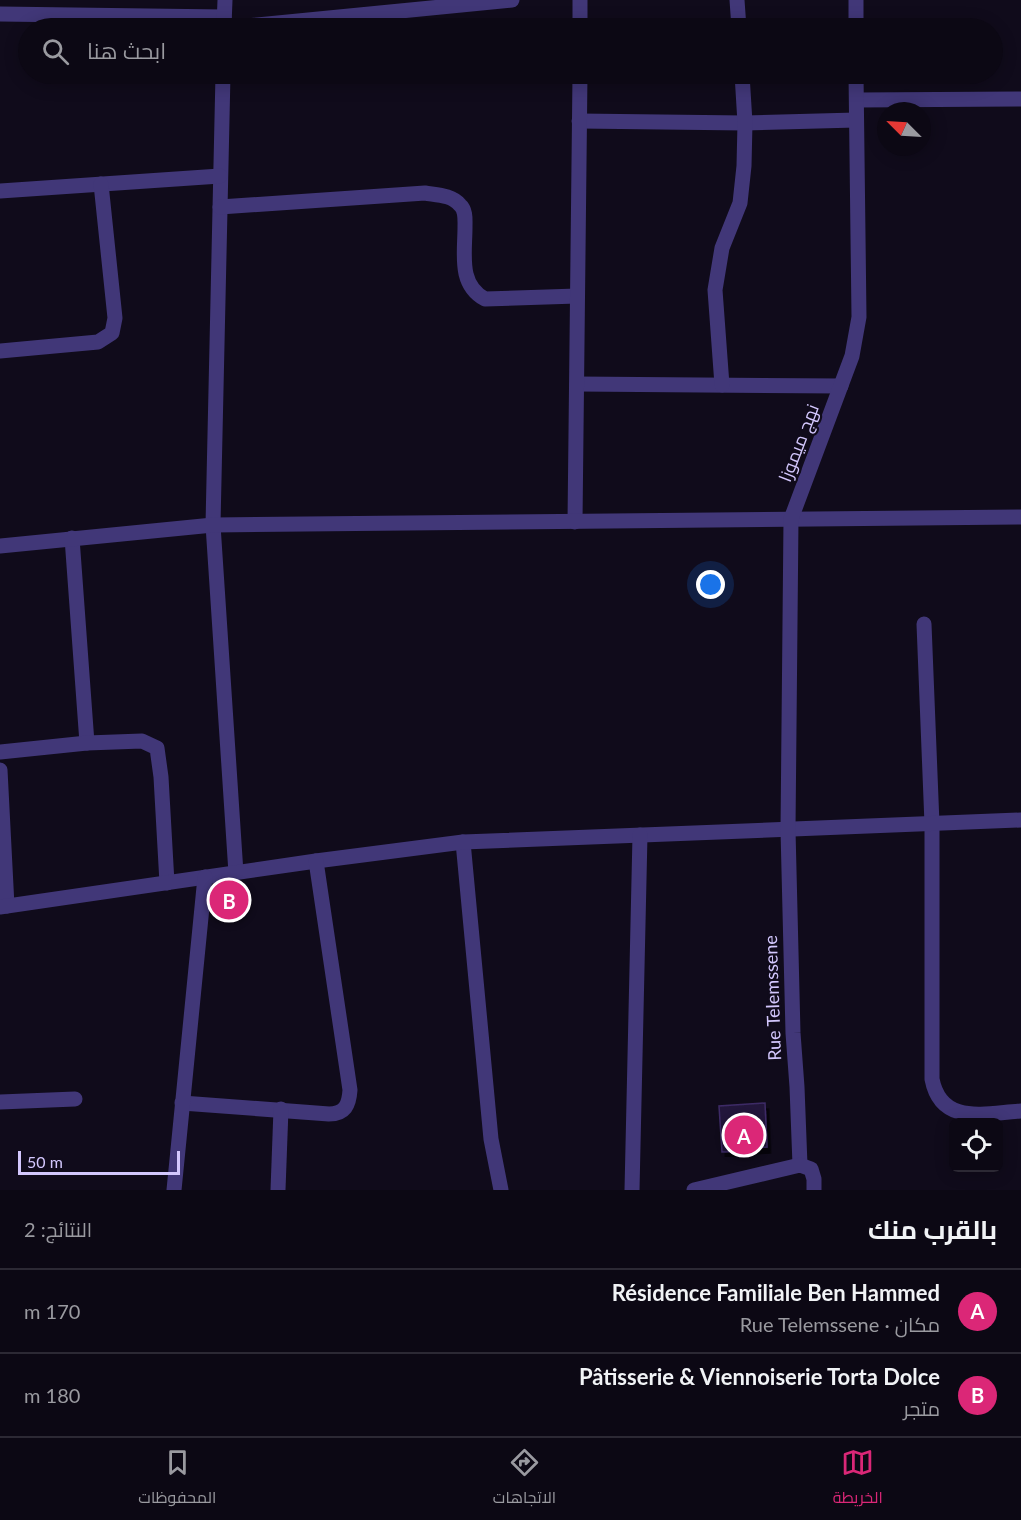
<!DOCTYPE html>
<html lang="ar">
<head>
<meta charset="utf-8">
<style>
  body { margin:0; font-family:Lato,Cairo,sans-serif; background:#1a1622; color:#f1f3f6; direction:rtl }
  .controls { position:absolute; right:18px; bottom:18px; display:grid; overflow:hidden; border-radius:9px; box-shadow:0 3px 15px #0003 }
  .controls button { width:54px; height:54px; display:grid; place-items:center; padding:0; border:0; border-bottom:2px solid #2c2934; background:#0c0814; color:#f1f3f6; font:30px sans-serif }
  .compass { position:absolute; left:877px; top:102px; width:54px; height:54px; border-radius:50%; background:#0c0814; box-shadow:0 3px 15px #0003; rotate:294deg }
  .scale { position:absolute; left:18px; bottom:15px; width:162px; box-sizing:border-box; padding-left:6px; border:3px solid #d3c7fd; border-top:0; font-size:16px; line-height:21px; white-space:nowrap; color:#d3c7fd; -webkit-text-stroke:4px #100b1b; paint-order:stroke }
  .you { position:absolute; left:711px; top:585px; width:21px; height:21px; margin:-15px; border:4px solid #fff; border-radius:50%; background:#1a73e8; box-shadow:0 0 0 9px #1a73e833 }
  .badge { display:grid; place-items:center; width:39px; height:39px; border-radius:50%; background:#db2777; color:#fff; font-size:20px; font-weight:700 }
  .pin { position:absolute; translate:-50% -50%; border:3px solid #fff; box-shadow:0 2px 6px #0006 }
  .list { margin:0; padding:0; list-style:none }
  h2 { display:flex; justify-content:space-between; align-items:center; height:78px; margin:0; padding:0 24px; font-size:26px }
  h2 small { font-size:20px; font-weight:400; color:#9a9aa0 }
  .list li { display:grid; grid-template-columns:39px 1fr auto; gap:18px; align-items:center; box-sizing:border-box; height:84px; padding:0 24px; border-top:2px solid #2c2934 }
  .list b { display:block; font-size:22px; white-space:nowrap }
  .list p { margin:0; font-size:20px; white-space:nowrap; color:#9a9aa0 }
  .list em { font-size:20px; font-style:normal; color:#9a9aa0 }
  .icon { flex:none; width:33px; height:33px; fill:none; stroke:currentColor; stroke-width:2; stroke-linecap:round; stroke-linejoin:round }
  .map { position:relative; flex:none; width:1021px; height:1190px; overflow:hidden; direction:ltr }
  .search { position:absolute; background:#0c0814; box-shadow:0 3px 15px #0003; left:18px; right:18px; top:18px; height:66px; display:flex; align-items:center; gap:15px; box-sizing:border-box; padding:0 21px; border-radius:33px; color:#9a9aa0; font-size:22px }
  .sheet { height:246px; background:#0c0814 }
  nav { display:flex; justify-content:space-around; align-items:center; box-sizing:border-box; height:84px; border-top:2px solid #2c2934; background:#0c0814; font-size:16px; color:#9a9aa0 }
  nav a { display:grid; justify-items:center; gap:3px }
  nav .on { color:#db2777 }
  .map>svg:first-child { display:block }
</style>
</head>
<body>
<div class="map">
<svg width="1021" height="1190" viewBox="0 0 1021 1190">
  <defs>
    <filter id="shadow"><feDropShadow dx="3.5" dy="6" stdDeviation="0" flood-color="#0009"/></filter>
  </defs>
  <rect width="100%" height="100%" fill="#100b1b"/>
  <polygon fill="#23183b" stroke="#3d2b66" stroke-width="1.5" filter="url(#shadow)" points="765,1103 767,1147 746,1148 746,1151 722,1152 719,1106"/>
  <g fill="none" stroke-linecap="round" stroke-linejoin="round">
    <g stroke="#413778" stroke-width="15">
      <polyline points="737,0 739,28"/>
      <polyline points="856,0 856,28"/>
      <polyline points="0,14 224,17"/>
      <polyline points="224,26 225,0"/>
      <polyline points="227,28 512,0"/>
      <polyline points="580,28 580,0"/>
      <polyline points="223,74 213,525 236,873"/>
      <polyline points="857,100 1021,99"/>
      <polyline points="579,121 745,123 856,120"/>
      <polyline points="0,191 220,176"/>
      <path d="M220 207 425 193C437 195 452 195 460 205 466 210 465 220 465 227 465 254 458 284 485 299L577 296"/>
      <polyline points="0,351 98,342 112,333 115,318 101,184"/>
      <polyline points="577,384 841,386"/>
      <polyline points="722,385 715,290 722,248 740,203 744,166 745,123 742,74"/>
      <polyline points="575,522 580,74"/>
      <polyline points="72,538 87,743"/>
      <polyline points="0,546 213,525 1021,517"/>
      <path d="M924 624 932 824V1079C941 1126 985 1113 1021 1111"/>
      <polyline points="0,752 87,743 142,741 157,748 161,777 167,883"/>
      <polyline points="0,770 7,906"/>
      <polyline points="463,842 491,1139 501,1190"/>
      <polyline points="0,907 316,861 463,842 1021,820"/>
      <polyline points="0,1102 75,1099"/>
      <path d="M182 1103 329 1114C345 1114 349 1105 350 1090L316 861"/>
      <polyline points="800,1165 797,1087 793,1033 788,830 791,519 852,356 859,317 856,74"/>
      <polyline points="174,1190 205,877"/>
      <polyline points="278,1190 281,1109"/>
      <polyline points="632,1190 640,835"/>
      <polyline points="694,1190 800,1165 811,1169 814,1179 814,1190"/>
    </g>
  </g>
  <g text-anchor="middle" stroke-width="4.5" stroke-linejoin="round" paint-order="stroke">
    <g font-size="18" fill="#d3c7fd" stroke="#100b1b">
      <text transform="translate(799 443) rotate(-69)" y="6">نهج ميموزا</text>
      <text transform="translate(773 998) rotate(-92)" y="6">Rue Telemssene</text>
    </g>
  </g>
</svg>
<div class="controls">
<button><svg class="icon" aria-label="locate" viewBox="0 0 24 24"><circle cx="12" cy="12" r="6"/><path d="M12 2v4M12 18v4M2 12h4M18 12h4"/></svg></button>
</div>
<svg class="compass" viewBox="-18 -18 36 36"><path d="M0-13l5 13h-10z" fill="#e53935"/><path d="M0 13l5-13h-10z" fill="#9a9aa0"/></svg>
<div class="scale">50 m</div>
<div class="you"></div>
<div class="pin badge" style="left:744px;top:1135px">A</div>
<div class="pin badge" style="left:229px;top:900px">B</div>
<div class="search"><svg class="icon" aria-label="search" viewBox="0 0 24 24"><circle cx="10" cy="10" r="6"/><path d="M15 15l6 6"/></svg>ابحث هنا</div>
</div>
<section class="sheet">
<h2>بالقرب منك<small>النتائج: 2</small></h2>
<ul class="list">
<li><span class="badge">A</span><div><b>Résidence Familiale Ben Hammed</b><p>مكان · Rue Telemssene</p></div><em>170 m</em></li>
<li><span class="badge">B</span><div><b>Pâtisserie &amp; Viennoiserie Torta Dolce</b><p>متجر</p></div><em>180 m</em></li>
</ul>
</section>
<nav>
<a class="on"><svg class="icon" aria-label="map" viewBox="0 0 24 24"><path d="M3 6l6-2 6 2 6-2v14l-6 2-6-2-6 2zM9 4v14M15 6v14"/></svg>الخريطة</a>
<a><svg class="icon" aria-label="directions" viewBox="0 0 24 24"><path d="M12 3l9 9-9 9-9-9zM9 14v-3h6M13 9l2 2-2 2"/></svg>الاتجاهات</a>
<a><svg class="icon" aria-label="saved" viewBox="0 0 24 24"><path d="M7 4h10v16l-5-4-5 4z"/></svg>المحفوظات</a>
</nav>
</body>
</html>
